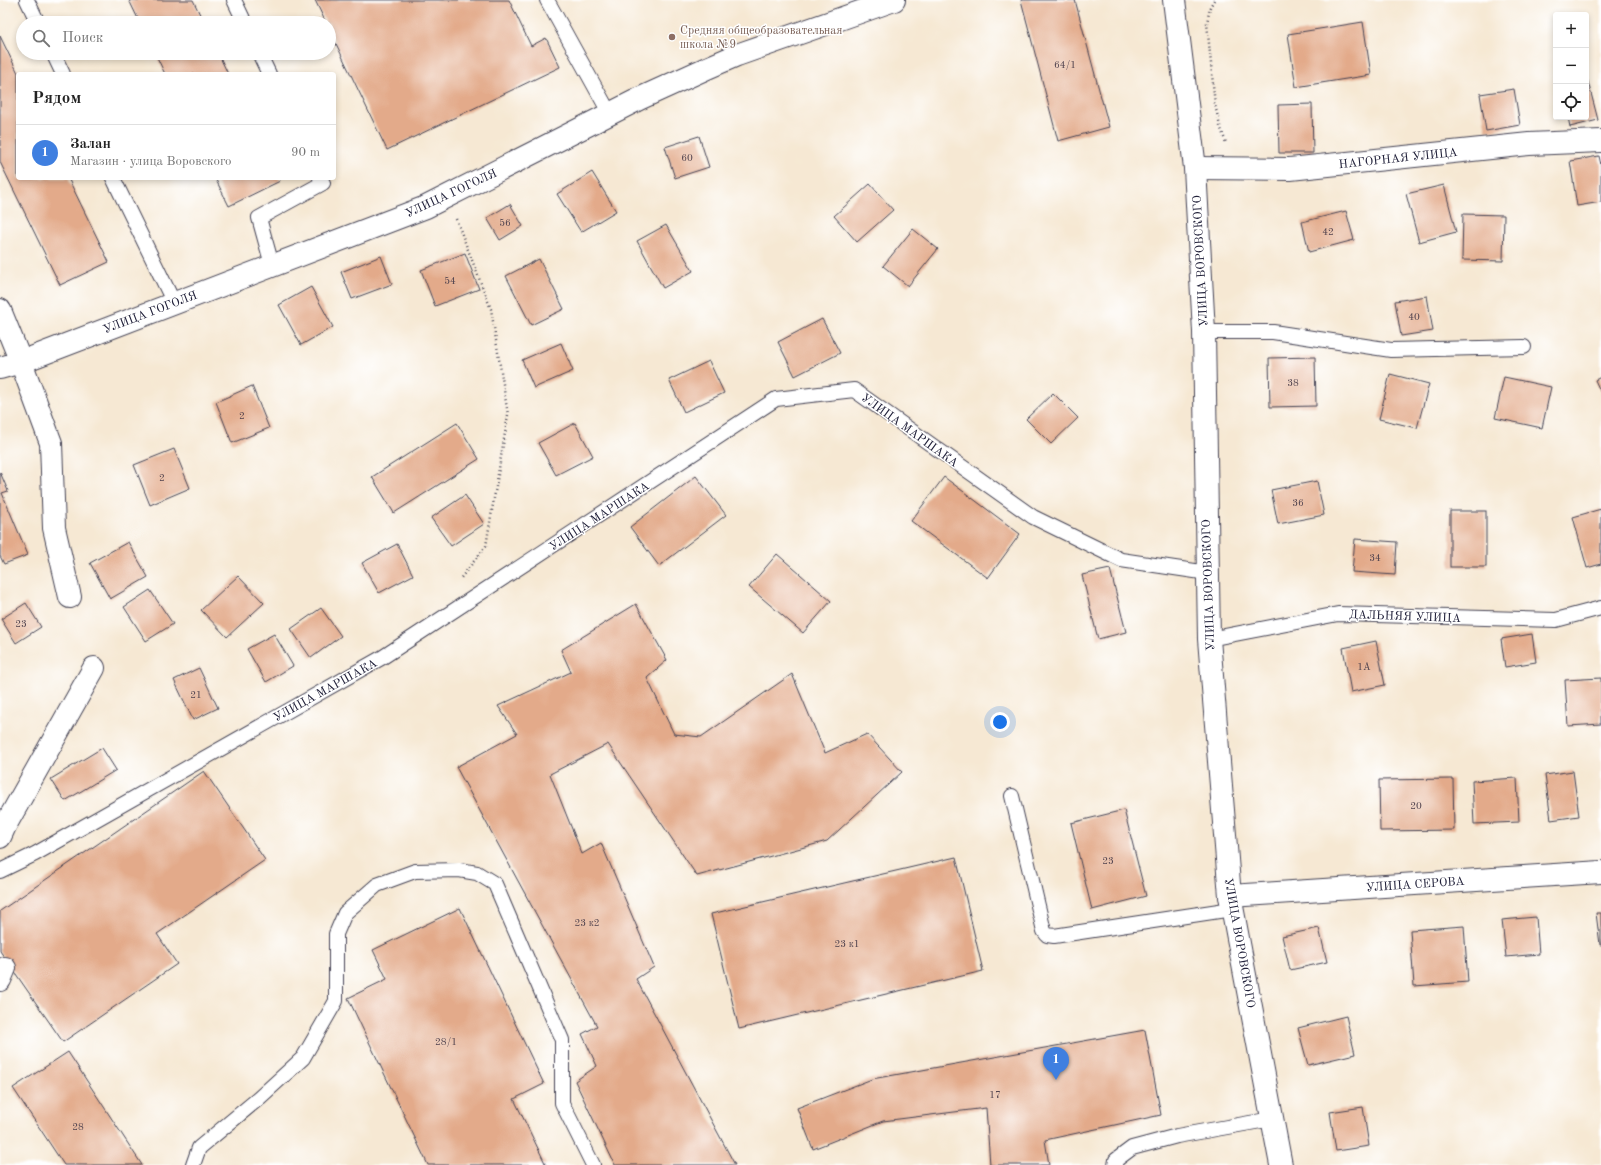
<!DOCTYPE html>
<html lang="ru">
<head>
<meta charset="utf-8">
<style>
  body { margin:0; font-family:"Old Standard TT",serif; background:#f6f6f6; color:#222 }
  .controls { position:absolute; right:12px; top:12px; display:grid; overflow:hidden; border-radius:4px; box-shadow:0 2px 6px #0003 }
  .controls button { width:36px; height:36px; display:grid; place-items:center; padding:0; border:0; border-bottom:1px solid #e0e0e0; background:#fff; color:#222; font:20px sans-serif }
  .you { position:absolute; left:1000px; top:722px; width:14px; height:14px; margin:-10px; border:3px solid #fff; border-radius:50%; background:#1a73e8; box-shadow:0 0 0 6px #1a73e833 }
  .badge { display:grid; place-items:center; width:26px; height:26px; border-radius:50%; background:#b45309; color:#fff; font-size:13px; font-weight:700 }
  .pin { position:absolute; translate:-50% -33px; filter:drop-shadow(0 1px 2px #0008) }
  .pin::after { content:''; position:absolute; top:21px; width:14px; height:12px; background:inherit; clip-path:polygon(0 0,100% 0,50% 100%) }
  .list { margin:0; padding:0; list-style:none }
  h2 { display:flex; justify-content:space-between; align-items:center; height:52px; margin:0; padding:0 16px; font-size:17px }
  h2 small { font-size:13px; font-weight:400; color:#767676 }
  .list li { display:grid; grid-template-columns:26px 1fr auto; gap:12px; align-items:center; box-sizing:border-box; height:56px; padding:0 16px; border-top:1px solid #e0e0e0 }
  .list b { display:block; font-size:15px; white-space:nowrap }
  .list p { margin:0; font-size:13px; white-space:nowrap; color:#767676 }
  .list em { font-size:13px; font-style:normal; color:#767676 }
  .icon { flex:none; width:22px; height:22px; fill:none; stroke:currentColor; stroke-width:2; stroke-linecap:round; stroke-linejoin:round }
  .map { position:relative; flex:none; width:1601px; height:1165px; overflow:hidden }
  .search { position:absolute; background:#fff; box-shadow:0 2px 6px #0003; left:16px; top:16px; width:320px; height:44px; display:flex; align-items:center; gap:10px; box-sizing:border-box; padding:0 14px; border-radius:22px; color:#767676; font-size:15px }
  .panel { position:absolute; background:#fff; box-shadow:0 2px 6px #0003; left:16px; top:72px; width:320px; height:108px; border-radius:4px }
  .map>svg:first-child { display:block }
</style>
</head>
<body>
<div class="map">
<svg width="1601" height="1165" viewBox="0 0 1601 1165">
  <rect width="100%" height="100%" fill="#fff"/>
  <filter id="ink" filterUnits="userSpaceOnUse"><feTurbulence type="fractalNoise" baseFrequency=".025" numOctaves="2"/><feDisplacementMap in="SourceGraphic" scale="8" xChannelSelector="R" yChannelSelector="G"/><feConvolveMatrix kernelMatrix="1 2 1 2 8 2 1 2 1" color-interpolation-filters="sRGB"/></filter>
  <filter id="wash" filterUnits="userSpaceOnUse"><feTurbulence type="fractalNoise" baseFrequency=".012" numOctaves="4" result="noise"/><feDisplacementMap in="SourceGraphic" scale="16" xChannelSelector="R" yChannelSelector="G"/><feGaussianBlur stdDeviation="0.9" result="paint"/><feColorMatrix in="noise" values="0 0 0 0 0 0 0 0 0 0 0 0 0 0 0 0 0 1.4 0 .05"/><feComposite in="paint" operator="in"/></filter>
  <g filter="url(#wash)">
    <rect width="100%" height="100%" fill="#f6e8d3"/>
    <g id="blocks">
      <g fill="#e3aa8a">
        <polygon points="129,0 193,0 204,23 140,23"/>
        <polygon points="315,0 509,0 531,46 546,38 560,67 387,150 329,29 329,23 326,23"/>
        <polygon points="1021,0 1075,0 1109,127 1058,141"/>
        <polygon points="1363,22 1371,75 1296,87 1288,34"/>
        <polygon points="0,36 18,73 18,178 68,178 109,262 60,285 0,162"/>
        <polygon points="155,53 218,53 228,74 165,74"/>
        <polygon points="1586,74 1598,120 1570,127 1568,117 1586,117"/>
        <polygon points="1514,89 1520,125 1486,131 1480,94"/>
        <polygon points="1312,104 1313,153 1279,153 1278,105"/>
        <polygon points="699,136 709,167 675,178 665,147"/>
        <polygon points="1599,156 1601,165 1601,202 1577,206 1570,161"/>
        <polygon points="592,172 616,211 581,232 557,194"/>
        <polygon points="215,178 279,178 280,181 229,206"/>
        <polygon points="870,184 893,210 857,242 834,216"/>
        <polygon points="1444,185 1456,232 1419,242 1406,194"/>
        <polygon points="510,204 523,226 500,240 487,218"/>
        <polygon points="1346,211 1354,240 1309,252 1302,222"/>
        <polygon points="1463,214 1504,215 1503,261 1462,260"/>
        <polygon points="666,225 693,271 663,288 637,241"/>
        <polygon points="913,229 938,249 908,286 883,266"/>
        <polygon points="465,253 479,289 435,306 421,270"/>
        <polygon points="381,256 392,284 352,299 341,272"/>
        <polygon points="539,259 564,309 531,325 506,276"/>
        <polygon points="311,287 333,327 301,345 279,305"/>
        <polygon points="1427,296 1433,331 1401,336 1395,301"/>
        <polygon points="822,319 840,353 795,376 778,342"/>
        <polygon points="561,343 573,371 534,388 522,360"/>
        <polygon points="1315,357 1316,406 1270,407 1269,358"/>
        <polygon points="709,361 724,393 684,412 669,380"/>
        <polygon points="1390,374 1429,384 1417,428 1379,419"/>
        <polygon points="1504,377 1551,387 1542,428 1495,418"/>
        <polygon points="1601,377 1601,393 1595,380"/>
        <polygon points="252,386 269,428 232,443 216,402"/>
        <polygon points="1053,393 1078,418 1051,444 1026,419"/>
        <polygon points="457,423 479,459 394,513 372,477"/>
        <polygon points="575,423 593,456 556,475 538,443"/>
        <polygon points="174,449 190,488 150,505 134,465"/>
        <polygon points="0,472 8,491 2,493 28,555 4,564 0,556"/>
        <polygon points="696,476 726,515 659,566 630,527"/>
        <polygon points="944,477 1020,534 988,578 911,521"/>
        <polygon points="1317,481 1324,515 1278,524 1271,490"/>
        <polygon points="465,495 484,524 451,546 431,518"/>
        <polygon points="1601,509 1601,564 1587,568 1573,517"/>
        <rect x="1450" y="511" width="36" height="56"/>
        <polygon points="1355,539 1397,542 1395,575 1352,572"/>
        <polygon points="128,542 148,577 110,599 90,563"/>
        <polygon points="397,544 413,575 379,593 362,563"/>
        <polygon points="777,554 831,601 803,633 749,587"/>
        <polygon points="1110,569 1126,632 1098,639 1082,575"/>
        <polygon points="238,576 264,603 227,637 201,610"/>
        <polygon points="150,590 173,624 146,641 124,607"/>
        <polygon points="26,603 41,627 16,643 1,619"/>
        <polygon points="636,604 667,660 647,678 674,734 701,737 792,674 825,753 867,734 902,772 827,841 697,876 608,744 550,774 582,854 601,843 654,967 636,979 735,1165 615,1165 575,1081 597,1066 582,1034 597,1026 456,767 517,734 498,706 571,672 561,650"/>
        <polygon points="321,608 341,636 311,658 291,629"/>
        <polygon points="274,634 293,666 266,682 247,649"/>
        <polygon points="1532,634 1536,662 1505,667 1501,639"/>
        <polygon points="1376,641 1385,685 1351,692 1343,648"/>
        <polygon points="199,668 218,708 193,720 174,680"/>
        <polygon points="1601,678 1601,724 1568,726 1565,680"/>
        <polygon points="102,748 116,770 65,801 51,779"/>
        <polygon points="204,771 265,860 157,934 177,964 63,1042 0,951 0,911"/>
        <polygon points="1573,771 1579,816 1551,820 1545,775"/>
        <polygon points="1517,778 1519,822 1474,824 1472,781"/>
        <polygon points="1453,779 1454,830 1380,831 1379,780"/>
        <polygon points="1124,810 1146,896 1092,910 1071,823"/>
        <polygon points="956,857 983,971 739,1029 711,914"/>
        <polygon points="460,908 544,1084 514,1099 546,1165 428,1165 348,998 387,979 373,950"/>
        <polygon points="1596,913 1601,913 1601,945 1600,945"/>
        <polygon points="1536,917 1539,954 1506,957 1502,920"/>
        <polygon points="1464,926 1468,982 1414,986 1410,930"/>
        <polygon points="1319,928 1327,962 1290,970 1282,936"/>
        <polygon points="1346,1016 1355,1054 1308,1065 1298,1028"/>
        <polygon points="1145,1030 1161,1115 1045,1140 1049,1165 990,1165 986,1108 883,1121 813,1149 797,1108 872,1079"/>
        <polygon points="68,1052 142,1165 64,1165 13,1088"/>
        <polygon points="1363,1107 1369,1146 1336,1151 1330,1112"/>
      </g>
    </g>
  </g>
  <g filter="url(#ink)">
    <use href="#blocks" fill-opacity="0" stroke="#424052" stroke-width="1"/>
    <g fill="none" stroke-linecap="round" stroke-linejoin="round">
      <g stroke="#424052" stroke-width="16">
        <g id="service">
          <polyline points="27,0 38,23"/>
          <polyline points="234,0 245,23"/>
          <polyline points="547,0 610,114"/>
          <polyline points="53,53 63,74"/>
          <polyline points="259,53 269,74"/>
          <polyline points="113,178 174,303"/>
          <polyline points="272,265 259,218 323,183 320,178"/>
          <polyline points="1204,332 1273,332 1391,350 1524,347"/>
          <polyline points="1209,639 1338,614 1556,620 1601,608"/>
          <polyline points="1012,796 1044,931 1047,935 1054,936 1232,909"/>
          <polyline points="0,871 35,854 383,657 776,399 854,390 1033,517 1121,560 1208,573"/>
          <polyline points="193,1165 199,1148 258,1099 303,1058 336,1001 336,934 345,913 377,885 415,871 459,870 477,873 495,884 562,1040 562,1103 593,1165"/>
          <polyline points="1115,1165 1116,1160 1132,1148 1177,1136 1272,1119"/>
        </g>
      </g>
      <g stroke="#424052" stroke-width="24">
        <g id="minor">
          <polyline points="1195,168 1290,169 1529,144 1601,141"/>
          <polyline points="0,310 21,362 51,443 54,528 70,597"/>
          <polyline points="0,368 21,362 426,207 641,98 707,68 737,55 894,0"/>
          <polyline points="0,837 5,826 94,668"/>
          <polyline points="1230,896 1601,872"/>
          <polyline points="0,980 5,968"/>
        </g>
      </g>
      <g stroke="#424052" stroke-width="24">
        <polyline id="tertiary" points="1174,0 1195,168 1204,332 1209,639 1230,896 1281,1165"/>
      </g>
      <g stroke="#424052" stroke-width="2.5" stroke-dasharray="1 3" stroke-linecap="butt">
        <polyline points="1214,0 1210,7 1207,23 1215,105 1220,126 1226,143"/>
        <polyline points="456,219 491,309 508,415 486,546 460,579"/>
      </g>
      <use href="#service" stroke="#fff" stroke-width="14"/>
      <use href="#minor" stroke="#fff" stroke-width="22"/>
      <use href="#tertiary" stroke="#fff" stroke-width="22"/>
    </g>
  </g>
  <circle fill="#8d6e63" stroke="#fff" stroke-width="1.5" cx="672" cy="37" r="4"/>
  <g text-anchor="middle" stroke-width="3" stroke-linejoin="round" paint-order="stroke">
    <g font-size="10" fill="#52444f">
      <text x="1065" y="68">64/1</text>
      <text x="687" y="161">60</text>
      <text x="505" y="226">56</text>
      <text x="1328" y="235">42</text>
      <text x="450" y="284">54</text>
      <text x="1414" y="320">40</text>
      <text x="1293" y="386">38</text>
      <text x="242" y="419">2</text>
      <text x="162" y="481">2</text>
      <text x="1298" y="506">36</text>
      <text x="1375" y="561">34</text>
      <text x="21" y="627">23</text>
      <text x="1364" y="670">1А</text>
      <text x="196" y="698">21</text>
      <text x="1416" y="809">20</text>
      <text x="1108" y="864">23</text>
      <text x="587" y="926">23 к2</text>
      <text x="847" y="947">23 к1</text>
      <text x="446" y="1045">28/1</text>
      <text x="995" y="1098">17</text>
      <text x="78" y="1130">28</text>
    </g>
    <g font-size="12" fill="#785e54" stroke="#fff" text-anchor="start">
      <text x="680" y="34">Средняя общеобразовательная<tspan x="680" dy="14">школа №9</tspan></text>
    </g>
    <g font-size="12" fill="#22223b" stroke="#fff">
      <text transform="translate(1398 158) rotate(-6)" y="4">НАГОРНАЯ УЛИЦА</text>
      <text transform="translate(451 193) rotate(-25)" y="4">УЛИЦА ГОГОЛЯ</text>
      <text transform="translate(1200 261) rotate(-93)" y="4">УЛИЦА ВОРОВСКОГО</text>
      <text transform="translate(150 312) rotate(-21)" y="4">УЛИЦА ГОГОЛЯ</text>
      <text transform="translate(910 430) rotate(36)" y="4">УЛИЦА МАРШАКА</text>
      <text transform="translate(599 516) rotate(-33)" y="4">УЛИЦА МАРШАКА</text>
      <text transform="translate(1208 585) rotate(-92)" y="4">УЛИЦА ВОРОВСКОГО</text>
      <text transform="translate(1405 616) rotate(2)" y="4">ДАЛЬНЯЯ УЛИЦА</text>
      <text transform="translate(325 690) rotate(-29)" y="4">УЛИЦА МАРШАКА</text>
      <text transform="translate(1415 884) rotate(-4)" y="4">УЛИЦА СЕРОВА</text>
      <text transform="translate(1240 943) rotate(80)" y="4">УЛИЦА ВОРОВСКОГО</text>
    </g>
  </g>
</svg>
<div class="controls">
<button>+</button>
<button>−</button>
<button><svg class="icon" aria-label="locate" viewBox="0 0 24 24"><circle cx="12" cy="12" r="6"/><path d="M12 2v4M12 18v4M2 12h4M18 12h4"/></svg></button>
</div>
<div class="you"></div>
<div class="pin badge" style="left:1056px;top:1080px;background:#3f7fe0">1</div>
<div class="search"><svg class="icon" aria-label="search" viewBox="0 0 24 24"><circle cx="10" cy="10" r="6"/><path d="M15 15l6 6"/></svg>Поиск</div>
<section class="panel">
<h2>Рядом<small></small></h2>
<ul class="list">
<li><span class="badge" style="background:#3f7fe0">1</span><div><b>Залан</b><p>Магазин · улица Воровского</p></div><em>90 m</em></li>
</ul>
</section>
</div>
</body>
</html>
